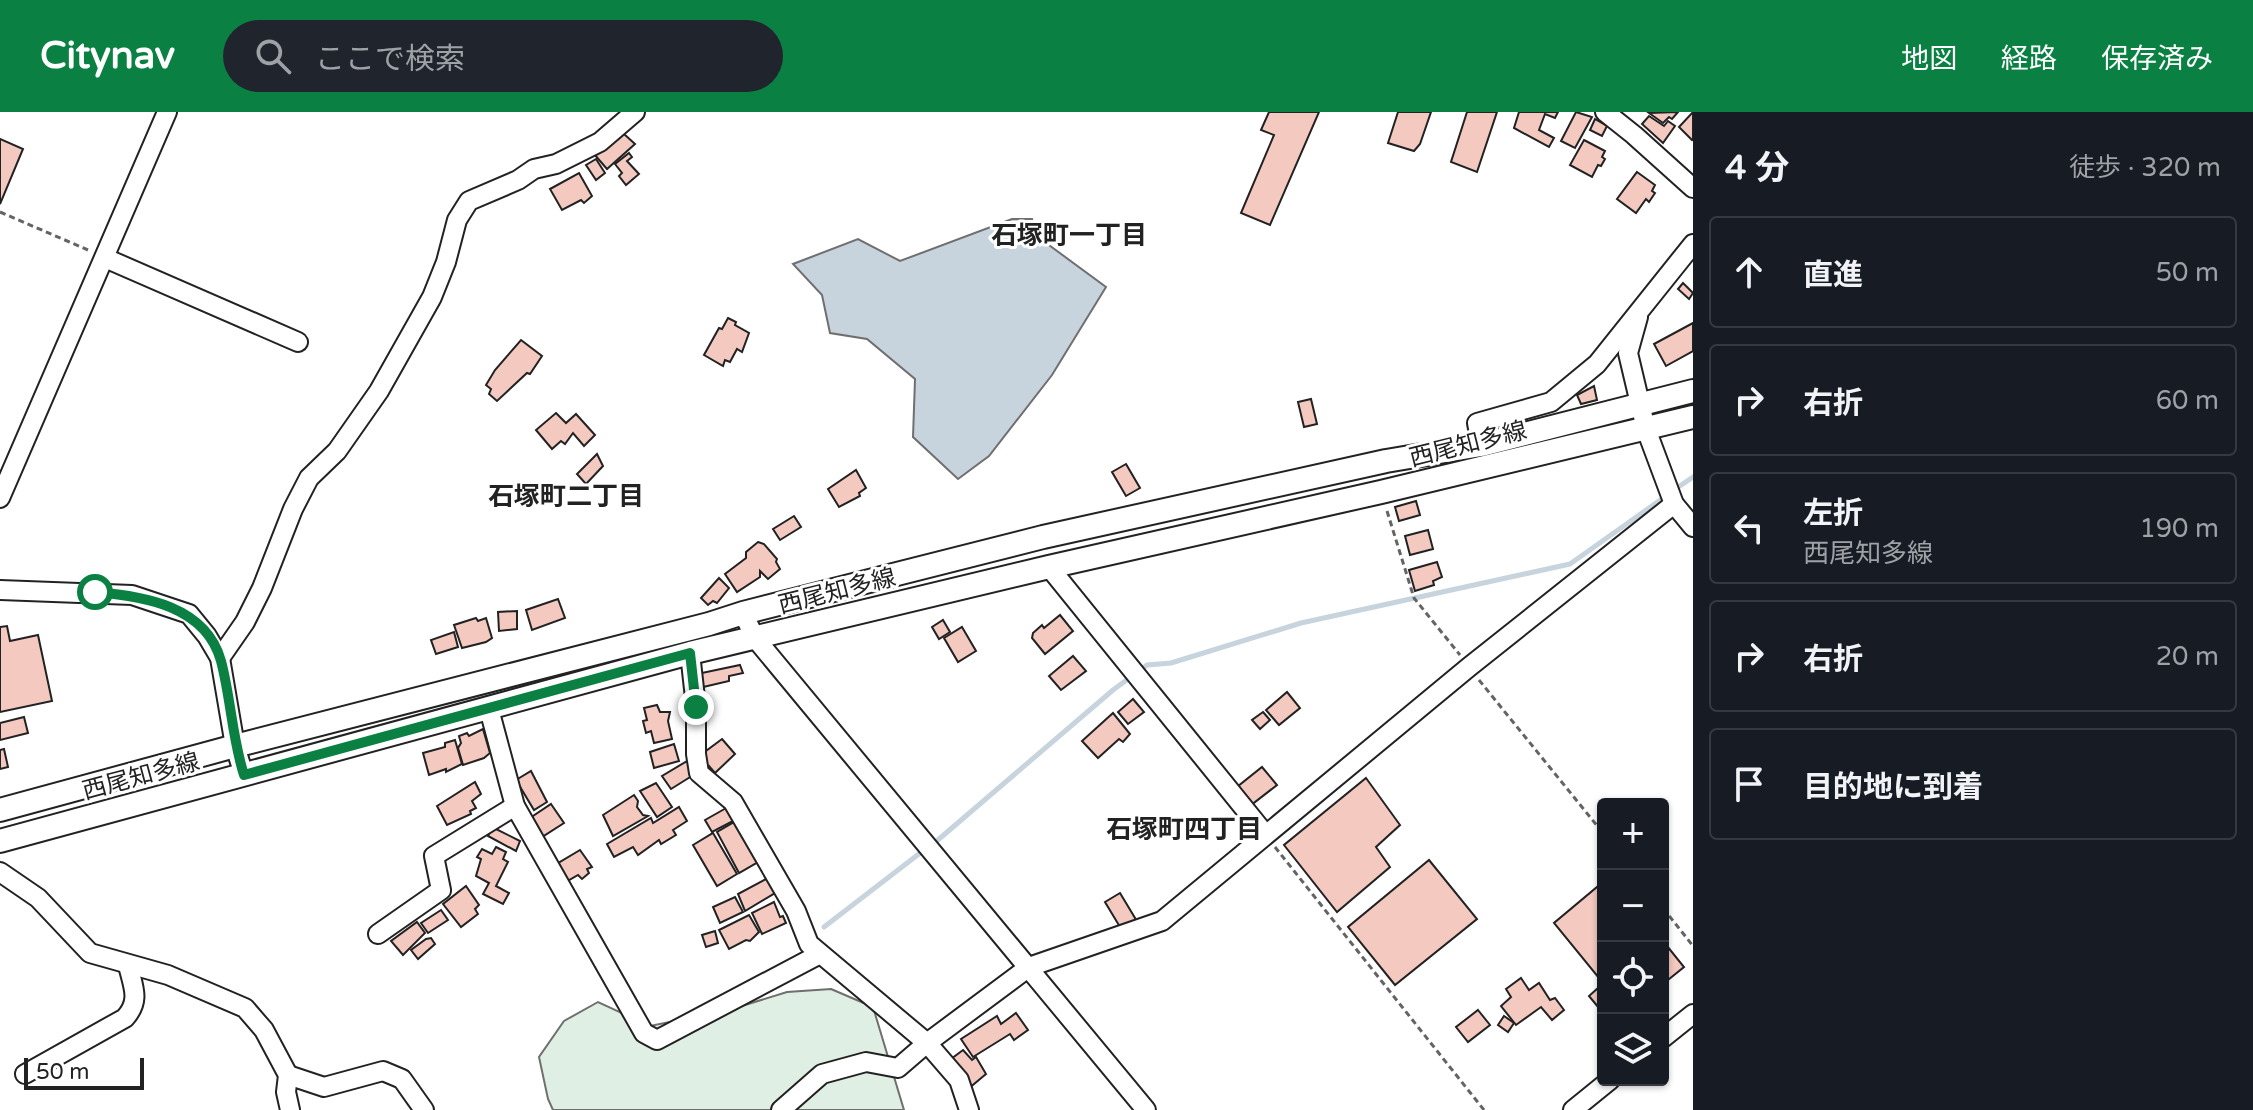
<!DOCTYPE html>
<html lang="ja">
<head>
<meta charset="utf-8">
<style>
  body { margin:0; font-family:"Varela Round","Noto Sans JP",sans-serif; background:#20242c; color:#f1f3f6 }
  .controls { position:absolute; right:24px; bottom:24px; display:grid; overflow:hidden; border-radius:8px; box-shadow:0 2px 6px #0004 }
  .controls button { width:72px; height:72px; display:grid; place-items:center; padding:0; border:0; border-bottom:2px solid #363941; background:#171b24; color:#f1f3f6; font:40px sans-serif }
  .scale { position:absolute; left:24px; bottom:20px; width:120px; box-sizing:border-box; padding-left:8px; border:4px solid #222; border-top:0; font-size:22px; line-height:28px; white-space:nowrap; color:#222; -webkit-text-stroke:6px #fff; paint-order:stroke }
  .stop { position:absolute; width:24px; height:24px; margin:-18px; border:6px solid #0b8043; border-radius:50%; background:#fff }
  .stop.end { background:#0b8043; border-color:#fff; box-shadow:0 2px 8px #0008 }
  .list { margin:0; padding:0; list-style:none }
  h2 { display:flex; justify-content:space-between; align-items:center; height:104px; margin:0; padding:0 32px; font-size:34px }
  h2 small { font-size:26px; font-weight:400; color:#9ea1a6 }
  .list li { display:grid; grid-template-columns:52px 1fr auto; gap:24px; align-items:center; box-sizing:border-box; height:112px; margin:0 16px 16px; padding:0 16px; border:2px solid #363941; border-radius:8px }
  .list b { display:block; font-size:30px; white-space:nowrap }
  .list p { margin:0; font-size:26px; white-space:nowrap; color:#9ea1a6 }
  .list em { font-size:26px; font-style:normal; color:#9ea1a6 }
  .icon { flex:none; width:44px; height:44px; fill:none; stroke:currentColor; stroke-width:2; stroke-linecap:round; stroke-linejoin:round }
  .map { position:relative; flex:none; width:1693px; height:998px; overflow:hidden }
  header { display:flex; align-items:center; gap:48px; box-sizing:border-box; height:112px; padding:0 40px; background:#0b8043; color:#fff }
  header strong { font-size:38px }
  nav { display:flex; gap:44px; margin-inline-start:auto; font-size:28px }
  .search { width:560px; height:72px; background:#20242c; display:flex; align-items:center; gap:20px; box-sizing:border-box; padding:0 28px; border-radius:44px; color:#9ea1a6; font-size:30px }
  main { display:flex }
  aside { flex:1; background:#171b24 }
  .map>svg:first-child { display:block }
</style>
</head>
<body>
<header>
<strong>Citynav</strong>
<div class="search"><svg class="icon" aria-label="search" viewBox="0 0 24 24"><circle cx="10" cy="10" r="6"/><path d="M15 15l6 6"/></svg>ここで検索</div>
<nav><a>地図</a><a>経路</a><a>保存済み</a></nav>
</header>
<main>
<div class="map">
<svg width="1693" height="998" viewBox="0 0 1693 998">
  <rect width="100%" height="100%" fill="#fff"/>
  <polygon fill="#e0efe3" stroke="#6f6f6f" stroke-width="2" points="831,877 873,895 904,998 553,998 548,987 539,945 564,909 598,890 650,914 729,898 787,880"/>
  <polygon fill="#c7d3dd" stroke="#6f6f6f" stroke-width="2" points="1012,107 1032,107 1038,125 1106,175 1052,263 989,344 958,367 913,325 915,267 867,227 830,221 822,183 793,152 858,127 900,149"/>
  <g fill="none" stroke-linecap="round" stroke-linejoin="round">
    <g stroke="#c7d3dd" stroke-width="5">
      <polyline points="1674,378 1693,365"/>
      <polyline points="932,733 1113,578 1147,553 1171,551 1301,511 1570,452 1666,384"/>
      <polyline points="824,815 924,738"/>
    </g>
  </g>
  <g fill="#f3c9c0" stroke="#222" stroke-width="2">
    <polygon points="1269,0 1319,0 1270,113 1241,101 1274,23 1261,18"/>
    <polygon points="1398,0 1431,0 1420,32 1414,39 1388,31"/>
    <polygon points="1467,0 1497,0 1477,60 1451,50"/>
    <polygon points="1519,0 1558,0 1555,6 1545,2 1539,18 1554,26 1549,35 1514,16"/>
    <polygon points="1576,0 1592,5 1575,36 1561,29"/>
    <polygon points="1678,0 1672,7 1669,5 1663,11 1649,1"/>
    <polygon points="1693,0 1693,27 1692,28 1679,15"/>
    <polygon points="1649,4 1664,14 1668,9 1675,14 1663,31 1642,12"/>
    <polygon points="1595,7 1607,14 1602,24 1590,18"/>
    <polygon points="624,22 635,32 607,57 594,42 615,23 618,27"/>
    <polygon points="0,27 23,37 0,92"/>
    <polygon points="1584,28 1605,39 1602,45 1605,47 1601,54 1598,53 1592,65 1570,53"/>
    <polygon points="629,41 632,45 627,49 639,62 626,73 619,64 622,61 615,52"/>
    <polygon points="596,47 605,61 596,68 586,53"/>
    <polygon points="1637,60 1655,73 1652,79 1655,81 1649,90 1646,87 1636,101 1617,87"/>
    <polygon points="579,61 592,84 584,91 581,88 562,98 550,77"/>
    <polygon points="1683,171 1693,181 1689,187 1678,177"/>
    <polygon points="728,206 736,210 735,213 749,221 742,240 737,237 730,250 725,248 723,254 704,243 719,216 722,217"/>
    <polygon points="1693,211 1693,239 1666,254 1654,232"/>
    <polygon points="521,228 542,244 530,262 527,261 497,289 489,282 491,277 486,273 495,258"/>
    <polygon points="1594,274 1597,288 1581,292 1577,283"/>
    <polygon points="1311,287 1317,312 1304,315 1298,290"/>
    <polygon points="556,301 566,311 576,302 595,323 584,334 573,321 565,332 561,329 552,337 536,318"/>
    <polygon points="597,342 603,354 586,372 577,362"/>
    <polygon points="1126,352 1140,376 1126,384 1112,360"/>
    <polygon points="856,358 866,376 859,381 860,384 839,395 828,377"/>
    <polygon points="1416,389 1420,403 1399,409 1395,395"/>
    <polygon points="794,404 801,415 780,428 773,417"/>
    <polygon points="1428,418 1433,437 1410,443 1405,424"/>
    <polygon points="758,430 764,432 777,447 776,450 780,457 768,467 760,459 760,465 737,480 725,462 746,446 746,440"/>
    <polygon points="1437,450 1442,465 1433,469 1434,473 1415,479 1409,458"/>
    <polygon points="719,466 729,476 717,491 713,489 708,493 701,486"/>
    <polygon points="558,487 565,506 532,518 526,498"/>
    <polygon points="517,499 517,517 499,519 498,500"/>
    <polygon points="1060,503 1073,519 1045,542 1032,526 1033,521 1042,513 1044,516"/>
    <polygon points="476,506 478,509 486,506 492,526 486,530 462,536 454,513"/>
    <polygon points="943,508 950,520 939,527 932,515"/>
    <polygon points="7,514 10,529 38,523 52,589 0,600 0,515"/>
    <polygon points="962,515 976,539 958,550 944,526"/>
    <polygon points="454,520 458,535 436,542 431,528"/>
    <polygon points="1073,544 1086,559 1061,578 1049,564"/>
    <polygon points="740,553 743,561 729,564 729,569 699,576 697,562"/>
    <polygon points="1287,580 1300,596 1279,613 1266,598"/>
    <polygon points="1133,587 1144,600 1128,612 1118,600"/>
    <polygon points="657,593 660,600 670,600 668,609 672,627 654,631 651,619 646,621 643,609 647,608 644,596"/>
    <polygon points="1263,600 1270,608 1260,617 1252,608"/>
    <polygon points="1113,601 1130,622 1123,630 1119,627 1098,646 1082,629"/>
    <polygon points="24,605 28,621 0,628 0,611"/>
    <polygon points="483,617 490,641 484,646 463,653 458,636 461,631 459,624 467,621 469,624"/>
    <polygon points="722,627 735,642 715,661 709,654 706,657 702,642"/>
    <polygon points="455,628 462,652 446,660 446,657 429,663 423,641 445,635 445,631"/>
    <polygon points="674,632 679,649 654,656 650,640"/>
    <polygon points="4,637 8,655 0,657 0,638"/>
    <polygon points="687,649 695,662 671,677 662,664"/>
    <polygon points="1262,655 1277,673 1246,697 1232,679"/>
    <polygon points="531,659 547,690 534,698 516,668"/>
    <polygon points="1366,666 1400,713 1376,735 1390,755 1337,800 1284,733"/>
    <polygon points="475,670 481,682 472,689 476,696 470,699 471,702 447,713 437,694"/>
    <polygon points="656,671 672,695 657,705 640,679"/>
    <polygon points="634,683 638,689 637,695 643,703 648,704 613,724 603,703"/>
    <polygon points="551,692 564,711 542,725 530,706"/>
    <polygon points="679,695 687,709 673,718 676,723 661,732 659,728 638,743 633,735 614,745 607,732 651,706 653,711"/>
    <polygon points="728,695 735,708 712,720 705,708"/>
    <polygon points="736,709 758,750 739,761 717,720"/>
    <polygon points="492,715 520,729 516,739 488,724"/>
    <polygon points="713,721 737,762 717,774 693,733"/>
    <polygon points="496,735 506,740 503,747 508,750 496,774 509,781 503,792 483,782 489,771 476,764 481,747 477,745 482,737 492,742"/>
    <polygon points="580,738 592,755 587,757 589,761 582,767 578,763 564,771 555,753"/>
    <polygon points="1429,748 1477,807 1395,873 1348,815"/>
    <polygon points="768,766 775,781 745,799 738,782"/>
    <polygon points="1603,770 1603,871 1554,811"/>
    <polygon points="466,774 479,793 475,797 478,802 461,815 443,792"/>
    <polygon points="1120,781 1138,811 1123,820 1105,790"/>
    <polygon points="735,785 743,800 720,811 713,795"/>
    <polygon points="774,790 780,805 783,804 786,811 762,822 752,801"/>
    <polygon points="441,798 448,808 428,821 421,811"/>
    <polygon points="749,803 759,820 750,829 746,828 729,837 719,818"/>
    <polygon points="417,810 425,821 403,843 391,829"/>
    <polygon points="715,819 718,831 706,835 702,823"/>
    <polygon points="431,826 435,832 418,847 411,838 426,827"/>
    <polygon points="1663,829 1684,855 1663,872"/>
    <polygon points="1521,866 1529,878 1539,871 1550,888 1555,886 1564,898 1552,908 1541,895 1516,913 1501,894 1511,885 1506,877"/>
    <polygon points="1598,876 1603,882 1603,901 1589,884"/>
    <polygon points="1478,898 1490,913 1468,930 1456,915"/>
    <polygon points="1016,901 1028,918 1014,928 1010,922 973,945 961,927 997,904 1001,912"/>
    <polygon points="1504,904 1514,911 1508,920 1498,913"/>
    <polygon points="963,938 972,948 976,945 986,962 968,977 947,950"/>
  </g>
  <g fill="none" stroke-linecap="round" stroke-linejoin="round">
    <g stroke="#222" stroke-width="22">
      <g id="minor">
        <polyline points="1605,0 1634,23 1693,76"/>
        <polyline points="105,146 298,230"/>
        <polyline points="1638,205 1628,241 1646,317 1674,392 1693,415"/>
        <polyline points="1481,333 1477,311 1551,290 1597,252 1693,132"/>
        <polyline points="0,386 167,0"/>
        <polyline points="1049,455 1265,722"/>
        <polyline points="0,478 132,483 189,502 207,524 220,546 235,634 244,663"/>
        <polyline points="743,501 755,526 1146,998"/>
        <polyline points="690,541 696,595 696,642 699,661 733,690 796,799 809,832 927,931 959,968 969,998"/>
        <polyline points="220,546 245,510 262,476 293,397 309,366 337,339 379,279 432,185 446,150 457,108 469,89 518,68 534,57 556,52 600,30 635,0"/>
        <polyline points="489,597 515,694 644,921 657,928 820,842"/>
        <polyline points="0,760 38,786 90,841 168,863 245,896 264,918 288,963 286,980 290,998"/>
        <polyline points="378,822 441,778 434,744 515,694"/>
        <polyline points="1663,926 1693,902"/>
        <path d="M25 962 125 906C141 888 133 875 128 853"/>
        <polyline points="288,963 324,975 383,959 402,967 424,998"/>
        <polyline points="781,998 822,962 866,950 898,956 927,931 1029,855 1162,809 1469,555 1674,392"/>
        <polyline points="1573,998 1610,968"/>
      </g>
    </g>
    <g stroke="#222" stroke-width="26">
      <g id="major">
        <polyline points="0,698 235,634 709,512 743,501 1043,425 1386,349 1481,333 1693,279"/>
        <polyline points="0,729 690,541 1049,455 1381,380 1693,305"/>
      </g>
    </g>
    <g stroke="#646464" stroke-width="3" stroke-dasharray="6 4" stroke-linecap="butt">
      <polyline points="0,100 88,138"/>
      <polyline points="1387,399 1414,486 1460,543"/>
      <polyline points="1479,568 1603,721"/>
      <polyline points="1275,735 1484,998"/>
      <polyline points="1663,796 1693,834"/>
    </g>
    <use href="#minor" stroke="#fff" stroke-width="18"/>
    <use href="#major" stroke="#fff" stroke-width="22"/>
  </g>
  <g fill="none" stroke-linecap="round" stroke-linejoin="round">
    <path stroke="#0b8043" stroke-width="10" d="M95 480C144 484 206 494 221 549 231 587 232 626 244 663L690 541 696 595"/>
  </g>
  <g text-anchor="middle" stroke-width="6" stroke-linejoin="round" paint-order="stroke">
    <g font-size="24" fill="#222" stroke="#fff">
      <text transform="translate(1468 332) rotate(-14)" y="8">西尾知多線</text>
      <text transform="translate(837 479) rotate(-14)" y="8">西尾知多線</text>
      <text transform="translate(141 664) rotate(-15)" y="8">西尾知多線</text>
    </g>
    <g font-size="26" font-weight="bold" fill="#222" stroke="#fff">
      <text x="1069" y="132">石塚町一丁目</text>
      <text x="566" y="393">石塚町二丁目</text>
      <text x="1184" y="726">石塚町四丁目</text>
    </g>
  </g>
</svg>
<div class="controls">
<button>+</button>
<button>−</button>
<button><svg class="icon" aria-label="locate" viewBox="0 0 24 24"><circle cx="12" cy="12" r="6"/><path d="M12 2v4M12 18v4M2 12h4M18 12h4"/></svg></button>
<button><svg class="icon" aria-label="layers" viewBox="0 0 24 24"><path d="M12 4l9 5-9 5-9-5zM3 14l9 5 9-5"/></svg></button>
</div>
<div class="scale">50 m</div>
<div class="stop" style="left:95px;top:480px"></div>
<div class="stop end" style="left:696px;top:595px"></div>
</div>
<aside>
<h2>4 分<small>徒歩 · 320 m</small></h2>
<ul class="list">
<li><svg class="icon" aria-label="ahead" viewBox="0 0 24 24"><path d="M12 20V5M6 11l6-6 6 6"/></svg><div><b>直進</b></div><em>50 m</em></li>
<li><svg class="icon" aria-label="right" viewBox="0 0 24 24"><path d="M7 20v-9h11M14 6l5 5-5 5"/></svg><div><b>右折</b></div><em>60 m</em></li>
<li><svg class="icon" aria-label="left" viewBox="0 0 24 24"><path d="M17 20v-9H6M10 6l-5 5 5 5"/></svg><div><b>左折</b><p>西尾知多線</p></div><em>190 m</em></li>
<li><svg class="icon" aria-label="right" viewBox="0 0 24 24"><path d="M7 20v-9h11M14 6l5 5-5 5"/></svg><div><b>右折</b></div><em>20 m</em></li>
<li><svg class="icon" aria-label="arrive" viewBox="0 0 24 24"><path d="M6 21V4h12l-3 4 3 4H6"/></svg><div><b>目的地に到着</b></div></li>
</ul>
</aside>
</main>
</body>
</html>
